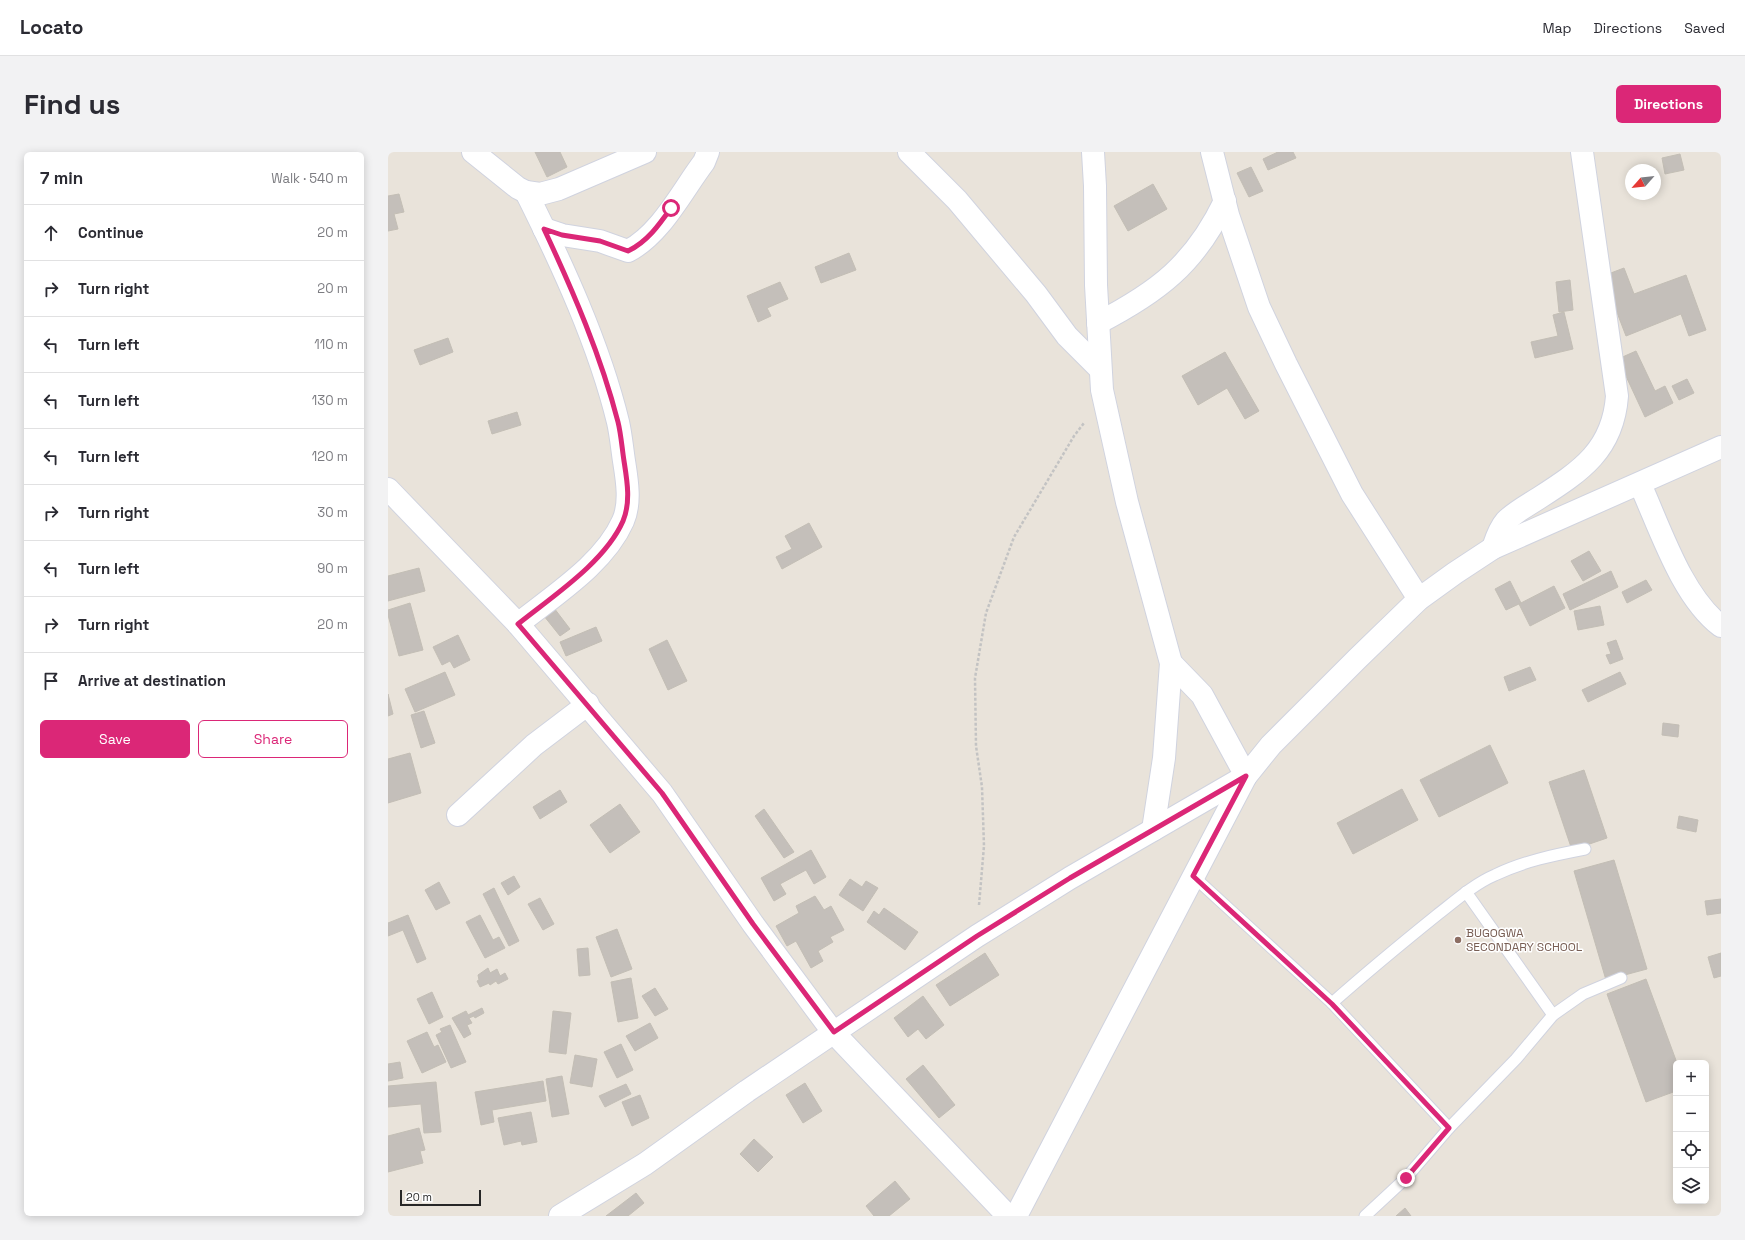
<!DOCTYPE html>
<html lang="en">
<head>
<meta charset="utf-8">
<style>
  body { margin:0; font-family:"Space Grotesk",sans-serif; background:#f2f2f3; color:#2b2b33 }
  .controls { position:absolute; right:12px; bottom:12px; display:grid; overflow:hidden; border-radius:6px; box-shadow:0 2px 10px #0003 }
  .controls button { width:36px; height:36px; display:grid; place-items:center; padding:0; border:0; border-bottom:1px solid #e1e1e2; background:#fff; color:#2b2b33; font:20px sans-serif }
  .compass { position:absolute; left:1237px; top:12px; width:36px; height:36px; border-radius:50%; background:#fff; box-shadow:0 2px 10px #0003; rotate:243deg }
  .scale { position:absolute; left:12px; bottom:10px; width:81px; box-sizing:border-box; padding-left:4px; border:2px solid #272727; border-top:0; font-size:11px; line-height:14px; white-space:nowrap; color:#272727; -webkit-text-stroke:3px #fff; paint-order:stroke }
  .stop { position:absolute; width:12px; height:12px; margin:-9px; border:3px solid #db2777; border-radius:50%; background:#fff }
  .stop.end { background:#db2777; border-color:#fff; box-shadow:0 1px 4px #0008 }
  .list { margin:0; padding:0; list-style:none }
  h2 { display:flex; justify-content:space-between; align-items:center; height:52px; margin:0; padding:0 16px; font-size:17px }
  h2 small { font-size:13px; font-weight:400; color:#7c7c81 }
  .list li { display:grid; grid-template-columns:26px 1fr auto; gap:12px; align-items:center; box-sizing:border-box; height:56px; padding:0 16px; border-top:1px solid #e1e1e2 }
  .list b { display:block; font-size:15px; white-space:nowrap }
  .list em { font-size:13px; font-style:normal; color:#7c7c81 }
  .actions { display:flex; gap:8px; padding:12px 16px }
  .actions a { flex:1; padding:9px 0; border:1px solid #db2777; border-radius:6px; text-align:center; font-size:14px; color:#db2777 }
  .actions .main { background:#db2777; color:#fff }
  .icon { flex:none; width:22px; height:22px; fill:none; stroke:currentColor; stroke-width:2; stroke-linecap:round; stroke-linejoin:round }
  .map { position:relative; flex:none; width:1333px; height:1064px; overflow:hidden; border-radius:6px }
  header { display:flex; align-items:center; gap:24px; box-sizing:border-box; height:56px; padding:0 20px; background:#fff; border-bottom:1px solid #e1e1e2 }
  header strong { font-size:19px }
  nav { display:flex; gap:22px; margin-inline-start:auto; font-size:14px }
  .intro { display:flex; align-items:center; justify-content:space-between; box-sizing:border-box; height:96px; padding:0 24px }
  h1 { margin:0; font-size:28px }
  .button { padding:10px 18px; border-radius:6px; background:#db2777; color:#fff; font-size:14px; font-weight:700 }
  main { display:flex; gap:24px; padding:0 24px }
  aside { flex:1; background:#fff; border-radius:6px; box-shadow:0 2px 10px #0003 }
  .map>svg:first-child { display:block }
</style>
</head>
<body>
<header>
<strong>Locato</strong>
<nav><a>Map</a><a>Directions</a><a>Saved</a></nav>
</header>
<div class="intro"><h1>Find us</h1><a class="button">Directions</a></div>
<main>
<aside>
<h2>7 min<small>Walk · 540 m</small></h2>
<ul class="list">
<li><svg class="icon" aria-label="ahead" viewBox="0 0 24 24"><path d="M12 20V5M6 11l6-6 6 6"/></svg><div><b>Continue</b></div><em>20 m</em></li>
<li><svg class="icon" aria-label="right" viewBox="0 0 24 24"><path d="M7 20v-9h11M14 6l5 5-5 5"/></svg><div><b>Turn right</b></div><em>20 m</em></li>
<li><svg class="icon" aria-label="left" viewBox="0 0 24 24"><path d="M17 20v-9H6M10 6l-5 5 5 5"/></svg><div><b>Turn left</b></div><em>110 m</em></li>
<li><svg class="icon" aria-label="left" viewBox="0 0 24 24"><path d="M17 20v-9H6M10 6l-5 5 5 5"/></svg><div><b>Turn left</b></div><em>130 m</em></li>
<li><svg class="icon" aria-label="left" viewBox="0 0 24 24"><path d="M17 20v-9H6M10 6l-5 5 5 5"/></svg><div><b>Turn left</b></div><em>120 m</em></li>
<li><svg class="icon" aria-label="right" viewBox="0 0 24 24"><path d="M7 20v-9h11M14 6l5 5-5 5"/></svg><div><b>Turn right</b></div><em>30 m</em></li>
<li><svg class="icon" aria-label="left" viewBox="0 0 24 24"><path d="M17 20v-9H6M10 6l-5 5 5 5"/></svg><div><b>Turn left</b></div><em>90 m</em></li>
<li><svg class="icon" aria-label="right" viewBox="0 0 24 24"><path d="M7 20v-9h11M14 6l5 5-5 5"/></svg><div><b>Turn right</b></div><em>20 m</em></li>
<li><svg class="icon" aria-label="arrive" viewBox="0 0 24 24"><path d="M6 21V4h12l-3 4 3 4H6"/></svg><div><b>Arrive at destination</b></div></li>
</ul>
<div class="actions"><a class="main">Save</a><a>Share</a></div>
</aside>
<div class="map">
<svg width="1333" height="1064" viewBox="0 0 1333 1064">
  <rect width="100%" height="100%" fill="#e9e3da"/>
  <g fill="#c4bfba" stroke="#c3beb5">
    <polygon points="147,0 172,0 179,15 159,25"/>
    <polygon points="890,0 905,0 908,6 880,18 875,7"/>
    <polygon points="1292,2 1296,18 1277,22 1274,6"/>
    <polygon points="863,15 875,39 861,45 849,21"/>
    <polygon points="765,32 779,57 740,79 726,54"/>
    <polygon points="11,42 16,60 6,62 10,77 0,79 0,44"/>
    <polygon points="461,101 468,118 433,131 427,115"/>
    <polygon points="1236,116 1246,142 1298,123 1318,178 1301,184 1293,162 1238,184 1215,124"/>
    <polygon points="1182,128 1185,158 1171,160 1168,130"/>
    <polygon points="392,130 400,147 379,156 383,164 370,170 359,144"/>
    <polygon points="1176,160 1185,197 1147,206 1143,190 1170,184 1165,163"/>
    <polygon points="60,186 65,200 32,213 26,198"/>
    <polygon points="1248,199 1267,239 1277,234 1285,251 1257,265 1230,207"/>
    <polygon points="837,200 871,259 857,267 839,236 810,253 794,224"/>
    <polygon points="1299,227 1306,241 1291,248 1284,234"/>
    <polygon points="129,260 133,273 104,282 100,269"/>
    <polygon points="421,371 434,395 394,417 388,405 404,397 397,384"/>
    <polygon points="1201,399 1213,419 1195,429 1183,409"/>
    <polygon points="31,416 37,439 0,449 0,424"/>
    <polygon points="1223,419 1230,435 1182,458 1175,442"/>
    <polygon points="1258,428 1264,438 1239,451 1234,440"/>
    <polygon points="1122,429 1133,451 1118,458 1107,437"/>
    <polygon points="1166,434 1177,456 1142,474 1131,452"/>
    <polygon points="22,451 35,498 11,504 0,463 0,458"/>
    <polygon points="1212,454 1216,473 1190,478 1186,459"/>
    <polygon points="166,456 182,477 172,484 156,464"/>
    <polygon points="208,475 214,489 178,504 172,490"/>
    <polygon points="70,483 82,508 66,516 62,509 54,513 45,495"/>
    <polygon points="279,488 299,529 280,538 261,497"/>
    <polygon points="1228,488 1235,507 1222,512 1218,503 1223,502 1219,491"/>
    <polygon points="1142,515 1148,528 1121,539 1116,525"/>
    <polygon points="57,520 67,543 27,560 17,537"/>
    <polygon points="1232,520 1238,532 1200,550 1194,538"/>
    <polygon points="0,542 5,562 0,564"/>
    <polygon points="36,559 47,591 33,596 23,563"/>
    <polygon points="1275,571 1291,573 1290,585 1274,583"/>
    <polygon points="1102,593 1120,631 1051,665 1032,628"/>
    <polygon points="22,601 33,641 0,651 0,607"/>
    <polygon points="1196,618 1219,686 1184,698 1161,630"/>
    <polygon points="1014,637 1030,668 965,702 949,671"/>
    <polygon points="172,638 179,650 152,667 145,655"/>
    <polygon points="232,652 252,680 222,701 202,673"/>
    <polygon points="376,657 406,700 396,706 367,664"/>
    <polygon points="1291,664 1310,668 1308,680 1289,676"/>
    <polygon points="423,698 438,725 426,732 418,718 392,732 398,742 386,749 373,726"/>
    <polygon points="1226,708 1259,817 1218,828 1186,719"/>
    <polygon points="126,724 132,735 120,743 113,731"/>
    <polygon points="462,727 474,735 478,729 490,736 475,759 451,743"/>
    <polygon points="51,730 62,751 48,758 37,738"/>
    <polygon points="106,736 131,789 121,794 95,742"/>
    <polygon points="427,744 436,758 443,754 456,778 442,785 445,790 430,799 435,809 423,816 408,789 399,794 388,774 411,761 408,754"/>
    <polygon points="152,746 166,772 155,778 140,752"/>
    <polygon points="1333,747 1333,761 1319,763 1317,749"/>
    <polygon points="496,756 530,780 517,798 479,770 486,759 491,763"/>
    <polygon points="20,763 38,807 29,811 15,778 0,784 0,771"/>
    <polygon points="92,763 105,788 111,785 117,796 97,806 78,770"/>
    <polygon points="229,777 244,817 223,825 208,785"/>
    <polygon points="200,796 202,823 191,824 189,797"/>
    <polygon points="597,801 611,823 562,854 548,833"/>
    <polygon points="1333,801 1333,824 1326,826 1320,805"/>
    <polygon points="100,816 102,821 109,817 112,824 117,821 120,827 110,832 108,829 102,833 101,831 92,835 89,829 91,828 90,823"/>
    <polygon points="243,826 250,866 230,870 223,830"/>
    <polygon points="1258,827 1289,911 1288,939 1258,950 1219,842"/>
    <polygon points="267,836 280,857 267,864 254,844"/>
    <polygon points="44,840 55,865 41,872 29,847"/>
    <polygon points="535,844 556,873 538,887 530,877 520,885 506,866"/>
    <polygon points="94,856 96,861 87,866 86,864 81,866 84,871 79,873 83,882 76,886 64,866 78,859 80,863"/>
    <polygon points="165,859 183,861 178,902 161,900"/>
    <polygon points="262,871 270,886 247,899 238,884"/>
    <polygon points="62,873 78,910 63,916 48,883 54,880 52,877"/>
    <polygon points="39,880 46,895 50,893 58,910 34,921 19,889"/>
    <polygon points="233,892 245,918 229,926 216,900"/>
    <polygon points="187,903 209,907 204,935 182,931"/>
    <polygon points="12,910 15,926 0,929 0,912"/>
    <polygon points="535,913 567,953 551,966 518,927"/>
    <polygon points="174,924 181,962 164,965 158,927"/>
    <polygon points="155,929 158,949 104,958 106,970 93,973 87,940"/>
    <polygon points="48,930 53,980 36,981 33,952 0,955 0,934"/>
    <polygon points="417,931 434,959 415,971 398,943"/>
    <polygon points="238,932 243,942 217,955 211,944"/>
    <polygon points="252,943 261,966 244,974 234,950"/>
    <polygon points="143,960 149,990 134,993 133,989 116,993 110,966"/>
    <polygon points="31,976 37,998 32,999 35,1011 0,1020 0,984"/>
    <polygon points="366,987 385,1005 370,1020 352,1002"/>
    <polygon points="507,1029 522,1047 501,1064 486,1064 478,1054"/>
    <polygon points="248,1041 256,1051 240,1064 218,1064"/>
    <polygon points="1017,1056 1023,1064 1008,1064"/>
  </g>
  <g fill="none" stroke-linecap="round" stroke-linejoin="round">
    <g stroke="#d0d3df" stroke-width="13">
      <g id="service">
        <polyline points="805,724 944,851 1061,976"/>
        <polyline points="1078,740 1165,863"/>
        <path d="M944 851C978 821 1013 792 1049 763 1067 749 1086 732 1107 723 1136 709 1166 703 1197 697"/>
        <polyline points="977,1064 1018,1026 1061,976 1128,907 1165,863 1195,842 1233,826"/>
      </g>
    </g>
    <g stroke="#d0d3df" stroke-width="24">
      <g id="minor">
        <polyline points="85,0 130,36 138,40 152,42 171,37 257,0"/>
        <polyline points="521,0 569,48 648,142 679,184 712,217"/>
        <polyline points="705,0 707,34 708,133 714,238 739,350 783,511 776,606 765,678"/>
        <polyline points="824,0 840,63 871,155 898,212 964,342 1031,447"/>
        <path d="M156 77 174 83 212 89 240 99C273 82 294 39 316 10L320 0"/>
        <path d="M710 171C770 140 807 112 837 49"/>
        <path d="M1252 332C1272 376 1294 445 1333 474"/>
        <polyline points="0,337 130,472 274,641 365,772 445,880 620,1064"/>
        <path d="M1105 396C1108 387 1111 377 1118 369 1127 360 1140 353 1151 346 1193 319 1225 298 1229 244L1194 0"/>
        <path d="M130 472C166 443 216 412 235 369 243 351 239 328 236 309 234 296 233 283 230 270 211 192 174 112 138 40"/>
        <polyline points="70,663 146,593 200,552"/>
        <polyline points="172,1064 257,1012 359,939 589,784 682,726 858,624 814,543 783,511"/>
        <polyline points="628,1064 858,624 883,593 969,507 1031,447 1067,421 1105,396 1333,295"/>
      </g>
    </g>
    <polyline stroke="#c3c3c3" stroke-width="2.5" stroke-dasharray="3 2" stroke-linecap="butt" points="591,753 596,694 595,664 594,635 588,594 587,526 598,461 626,385 686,284 696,271"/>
    <use href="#service" stroke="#fff" stroke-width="11"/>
    <use href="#minor" stroke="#fff" stroke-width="22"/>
  </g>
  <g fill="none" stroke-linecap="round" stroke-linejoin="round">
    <path stroke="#db2777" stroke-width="5" d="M283 56C271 73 259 90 240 99L212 89 174 83 156 77C185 139 213 204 230 270 233 282 234 296 236 309 239 328 243 350 235 369 217 410 165 444 130 472L274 641 365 772 446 880 589 784 682 726 858 624 805 724 944 852 1061 976 1018 1026"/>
  </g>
  <circle fill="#8d6e63" stroke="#fff" stroke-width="1.5" cx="1070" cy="788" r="4"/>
  <g text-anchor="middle" stroke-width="3" stroke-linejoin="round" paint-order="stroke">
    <g font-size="12" fill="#785e54" stroke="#fff" text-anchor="start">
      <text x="1078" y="785">BUGOGWA<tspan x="1078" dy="14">SECONDARY SCHOOL</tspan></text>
    </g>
  </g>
</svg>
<div class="controls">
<button>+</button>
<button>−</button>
<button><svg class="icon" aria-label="locate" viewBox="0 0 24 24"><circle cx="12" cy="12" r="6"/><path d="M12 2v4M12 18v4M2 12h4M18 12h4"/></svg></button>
<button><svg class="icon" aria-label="layers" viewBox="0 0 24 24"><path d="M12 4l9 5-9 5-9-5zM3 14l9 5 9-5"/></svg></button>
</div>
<svg class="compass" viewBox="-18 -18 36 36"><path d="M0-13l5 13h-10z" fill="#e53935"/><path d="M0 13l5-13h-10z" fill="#7c7c81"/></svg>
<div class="scale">20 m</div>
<div class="stop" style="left:283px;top:56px"></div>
<div class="stop end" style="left:1018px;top:1026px"></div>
</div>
</main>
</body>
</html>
